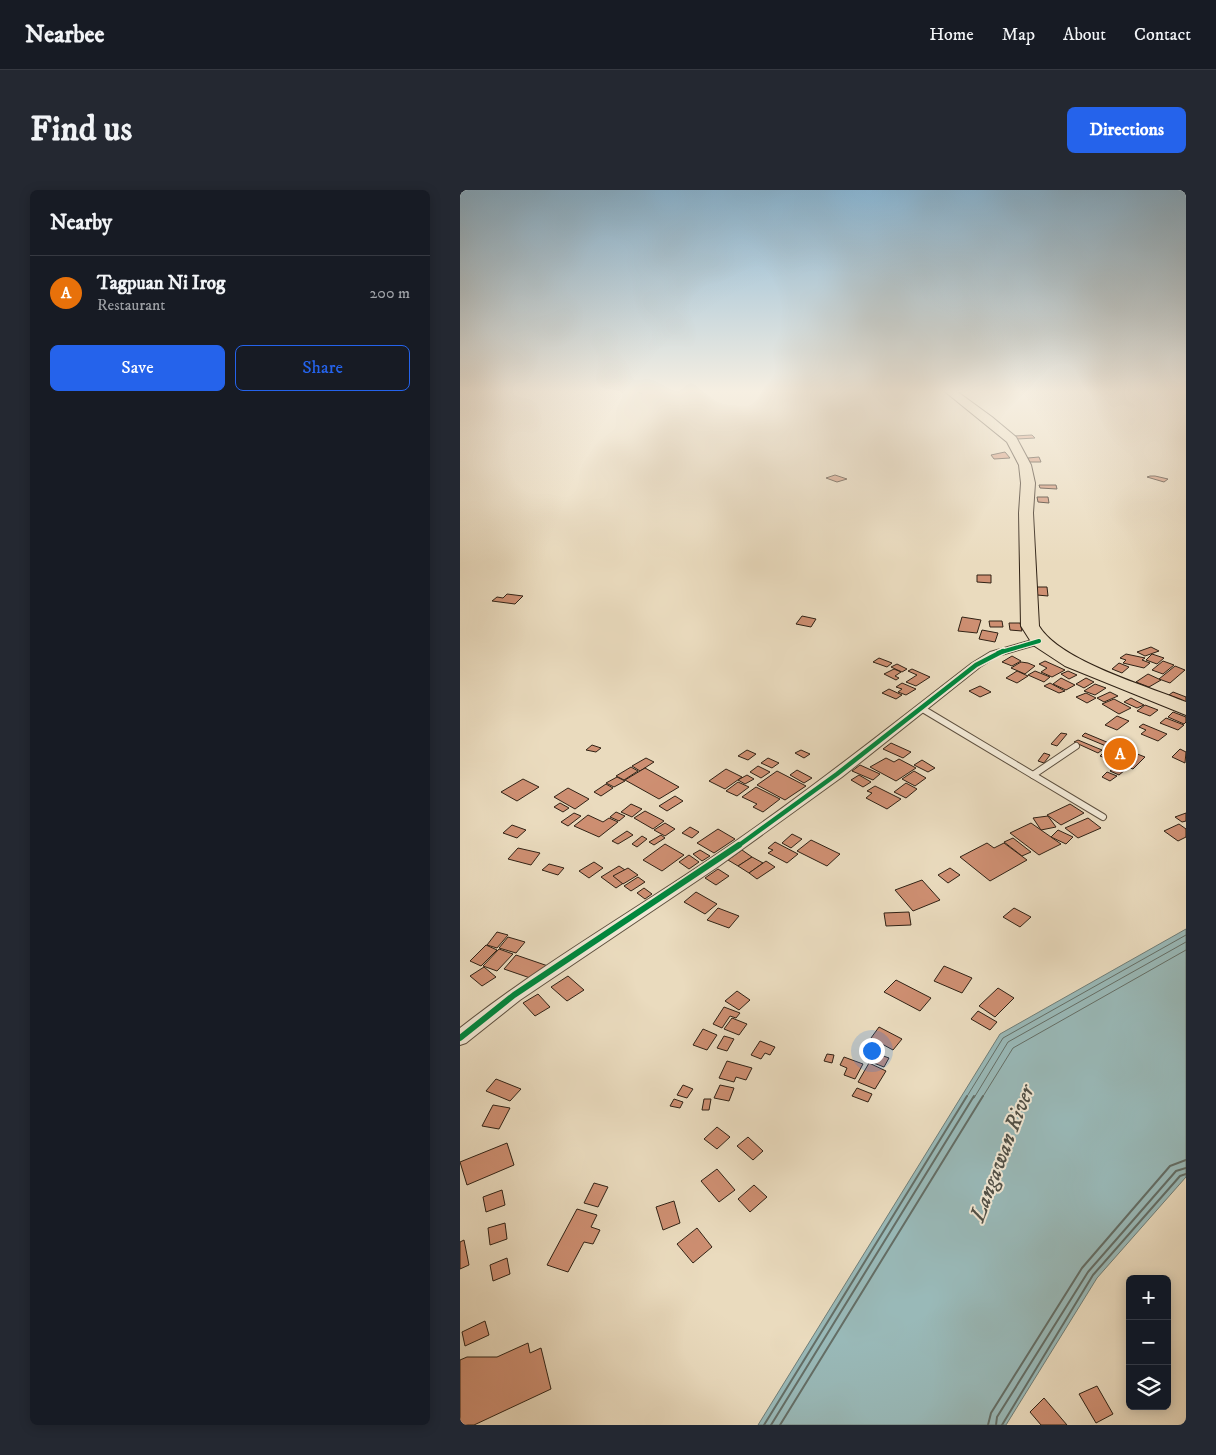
<!DOCTYPE html>
<html lang="en">
<head>
<meta charset="utf-8">
<style>
  body { margin:0; font-family:"IM FELL DW Pica",serif; background:#242831; color:#f1f3f6 }
  .controls { position:absolute; right:15px; bottom:15px; display:grid; overflow:hidden; border-radius:8px; box-shadow:0 2px 12px #0003 }
  .controls button { width:45px; height:45px; display:grid; place-items:center; padding:0; border:0; border-bottom:1px solid #363941; background:#171b24; color:#f1f3f6; font:25px sans-serif }
  .you { position:absolute; left:411px; top:860px; width:18px; height:18px; margin:-12px; border:4px solid #fff; border-radius:50%; background:#1a73e8; box-shadow:0 0 0 8px #1a73e833 }
  .badge { display:grid; place-items:center; width:32px; height:32px; border-radius:50%; background:#2563eb; color:#fff; font-size:16px; font-weight:700 }
  .pin { position:absolute; translate:-50% -50%; border:2px solid #fff; box-shadow:0 1px 5px #0006 }
  .list { margin:0; padding:0; list-style:none }
  h2 { display:flex; justify-content:space-between; align-items:center; height:65px; margin:0; padding:0 20px; font-size:21px }
  h2 small { font-size:16px; font-weight:400; color:#9ea1a6 }
  .list li { display:grid; grid-template-columns:32px 1fr auto; gap:15px; align-items:center; box-sizing:border-box; height:75px; padding:0 20px; border-top:1px solid #363941 }
  .list b { display:block; font-size:19px; white-space:nowrap }
  .list p { margin:0; font-size:16px; white-space:nowrap; color:#9ea1a6 }
  .list em { font-size:16px; font-style:normal; color:#9ea1a6 }
  .actions { display:flex; gap:10px; padding:15px 20px }
  .actions a { flex:1; padding:11px 0; border:1px solid #2563eb; border-radius:8px; text-align:center; font-size:18px; color:#2563eb }
  .actions .main { background:#2563eb; color:#fff }
  .icon { flex:none; width:28px; height:28px; fill:none; stroke:currentColor; stroke-width:2; stroke-linecap:round; stroke-linejoin:round }
  .map { position:relative; flex:none; width:726px; height:1235px; overflow:hidden; border-radius:8px }
  header { display:flex; align-items:center; gap:30px; box-sizing:border-box; height:70px; padding:0 25px; background:#171b24; border-bottom:1px solid #363941 }
  header strong { font-size:24px }
  nav { display:flex; gap:28px; margin-inline-start:auto; font-size:18px }
  .intro { display:flex; align-items:center; justify-content:space-between; box-sizing:border-box; height:120px; padding:0 30px }
  h1 { margin:0; font-size:35px }
  .button { padding:12px 22px; border-radius:8px; background:#2563eb; color:#fff; font-size:18px; font-weight:700 }
  main { display:flex; gap:30px; padding:0 30px }
  aside { flex:1; background:#171b24; border-radius:8px; box-shadow:0 2px 12px #0003 }
  .map>svg:first-child { display:block }
</style>
</head>
<body>
<header>
<strong>Nearbee</strong>
<nav><a>Home</a><a>Map</a><a>About</a><a>Contact</a></nav>
</header>
<div class="intro"><h1>Find us</h1><a class="button">Directions</a></div>
<main>
<aside>
<h2>Nearby<small></small></h2>
<ul class="list">
<li><span class="badge" style="background:#e8710a">A</span><div><b>Tagpuan Ni Irog</b><p>Restaurant</p></div><em>200 m</em></li>
</ul>
<div class="actions"><a class="main">Save</a><a>Share</a></div>
</aside>
<div class="map">
<svg width="726" height="1235" viewBox="0 0 726 1235">
  <rect width="100%" height="100%" fill="#eadbbe"/>
  <filter id="stains"><feTurbulence type="fractalNoise" baseFrequency=".004" numOctaves="4"/><feColorMatrix values="0 0 0 0 .2 0 0 0 0 .09 0 0 0 0 .02 0 0 0 .5 -.17"/></filter>
  <radialGradient id="worn" r=".72"><stop offset=".6" stop-color="#630" stop-opacity="0"/><stop offset="1" stop-color="#630" stop-opacity=".3"/></radialGradient>
  <polygon fill="#99b9b8" stroke="#6f7d77" points="726,739 726,987 637,1088 546,1235 298,1235 540,844"/>
  <g fill="none" stroke-linecap="round" stroke-linejoin="round">
    <g stroke="#646e66" stroke-width="1">
      <polyline points="506,908 543,848 726,745"/>
      <polyline points="514,908 548,852 726,752"/>
      <polyline points="522,908 553,858 726,760"/>
    </g>
    <g stroke="#646e66" stroke-width="2">
      <polyline points="304,1235 507,906"/>
      <polyline points="311,1235 514,906"/>
      <polyline points="320,1235 523,906"/>
      <polyline points="528,1235 531,1223 622,1078 710,976 726,970"/>
      <polyline points="536,1235 537,1227 628,1082 716,981 726,978"/>
      <polyline points="542,1235 633,1085 720,986 726,984"/>
    </g>
  </g>
  <g fill="#ce8f72" stroke="#302215">
    <polygon points="572,245 575,248 557,249 554,246"/>
    <polygon points="545,262 550,268 534,269 531,265"/>
    <polygon points="579,267 581,272 569,272 568,268"/>
    <polygon points="375,285 387,289 377,292 366,288"/>
    <polygon points="690,286 695,286 708,289 704,292 687,287"/>
    <polygon points="579,295 596,295 597,299 580,298"/>
    <polygon points="577,307 588,307 589,313 578,312"/>
    <polygon points="517,385 531,385 531,393 517,392"/>
    <polygon points="576,397 587,397 588,406 577,405"/>
    <polygon points="47,404 63,406 55,414 32,411 37,407 43,408"/>
    <polygon points="342,426 356,429 351,437 336,434"/>
    <polygon points="502,427 521,430 517,443 498,441"/>
    <polygon points="529,431 542,431 543,437 530,437"/>
    <polygon points="549,433 560,433 562,441 550,440"/>
    <polygon points="522,440 538,443 535,452 519,449"/>
    <polygon points="691,457 699,461 685,466 677,462"/>
    <polygon points="666,464 685,468 682,470 690,473 684,478 663,473 666,470 660,468"/>
    <polygon points="692,464 704,468 697,474 686,470"/>
    <polygon points="552,466 561,471 552,476 542,472"/>
    <polygon points="419,468 432,473 427,477 413,472"/>
    <polygon points="585,471 605,480 592,487 581,482 587,478 579,474"/>
    <polygon points="703,471 714,475 703,484 692,480"/>
    <polygon points="561,472 568,473 575,476 565,484 551,478"/>
    <polygon points="659,473 669,477 662,483 652,479"/>
    <polygon points="437,474 447,479 442,482 431,477"/>
    <polygon points="715,476 725,480 710,493 699,489"/>
    <polygon points="434,479 441,482 435,486 439,488 436,490 424,484"/>
    <polygon points="452,479 470,487 456,496 446,492 457,485 448,481"/>
    <polygon points="557,481 568,486 557,493 546,488"/>
    <polygon points="575,481 590,487 584,492 568,485"/>
    <polygon points="608,481 617,485 609,489 601,484"/>
    <polygon points="688,484 701,490 689,497 676,492"/>
    <polygon points="601,488 615,495 606,500 593,494"/>
    <polygon points="626,488 634,492 624,498 616,494"/>
    <polygon points="442,493 456,499 446,505 438,502 442,499 436,497"/>
    <polygon points="590,493 605,501 599,503 584,496"/>
    <polygon points="635,494 646,498 635,505 624,501"/>
    <polygon points="520,496 531,502 520,507 509,501"/>
    <polygon points="429,499 442,505 436,509 422,503"/>
    <polygon points="650,502 658,506 644,512 637,508"/>
    <polygon points="713,502 726,507 726,512 709,505"/>
    <polygon points="626,503 636,508 627,513 616,507"/>
    <polygon points="671,508 684,515 677,518 664,512"/>
    <polygon points="654,509 671,518 659,524 642,514"/>
    <polygon points="685,515 698,520 690,526 677,521"/>
    <polygon points="713,522 726,527 726,532 724,534 708,527"/>
    <polygon points="657,526 669,531 657,540 645,535"/>
    <polygon points="706,528 724,535 718,540 700,533"/>
    <polygon points="683,534 707,544 698,551 681,544 686,540 679,537"/>
    <polygon points="601,543 607,544 597,556 591,554"/>
    <polygon points="625,543 649,553 646,556 622,546"/>
    <polygon points="618,550 642,560 638,563 614,552"/>
    <polygon points="431,553 451,562 443,568 423,559"/>
    <polygon points="652,554 685,567 673,579 640,566"/>
    <polygon points="132,555 141,558 136,562 126,560"/>
    <polygon points="720,559 726,562 725,573 712,567"/>
    <polygon points="287,560 296,564 288,570 278,566"/>
    <polygon points="341,560 350,564 344,568 335,563"/>
    <polygon points="584,563 590,565 584,573 578,571"/>
    <polygon points="186,568 194,572 180,581 172,576"/>
    <polygon points="308,568 319,573 312,578 301,573"/>
    <polygon points="426,568 434,572 439,569 456,578 436,591 410,577"/>
    <polygon points="462,570 475,578 468,582 454,575"/>
    <polygon points="400,575 420,584 413,590 392,581"/>
    <polygon points="298,576 310,582 301,588 290,582"/>
    <polygon points="656,576 665,580 659,585 650,581"/>
    <polygon points="171,577 178,581 164,590 156,586"/>
    <polygon points="185,578 219,597 199,609 165,590"/>
    <polygon points="266,579 282,587 265,599 249,591"/>
    <polygon points="337,580 352,588 344,593 330,585"/>
    <polygon points="317,581 346,596 325,610 297,595"/>
    <polygon points="454,581 466,588 455,596 442,589"/>
    <polygon points="647,582 657,586 650,591 642,587"/>
    <polygon points="287,585 294,589 285,594 278,590"/>
    <polygon points="399,585 411,592 403,597 391,590"/>
    <polygon points="157,587 165,591 154,597 146,593"/>
    <polygon points="63,589 79,597 57,611 41,602"/>
    <polygon points="278,592 289,597 277,606 266,601"/>
    <polygon points="446,593 457,599 446,608 434,602"/>
    <polygon points="146,594 153,598 141,606 134,602"/>
    <polygon points="415,596 441,609 427,619 406,608 412,603 407,601"/>
    <polygon points="296,597 320,609 303,622 293,617 297,614 282,607"/>
    <polygon points="108,598 129,609 115,619 94,607"/>
    <polygon points="215,606 223,611 207,621 199,616"/>
    <polygon points="100,613 109,618 103,622 94,617"/>
    <polygon points="171,614 182,619 172,627 161,622"/>
    <polygon points="610,614 624,623 601,635 587,625"/>
    <polygon points="185,621 204,631 193,639 174,628"/>
    <polygon points="156,622 165,626 159,631 150,627"/>
    <polygon points="114,623 121,626 108,636 101,632"/>
    <polygon points="726,623 726,631 722,632 715,627"/>
    <polygon points="128,625 143,632 149,628 158,632 139,647 114,636"/>
    <polygon points="588,626 596,637 581,640 573,628"/>
    <polygon points="628,628 641,638 618,648 605,638"/>
    <polygon points="205,633 215,639 205,646 194,640"/>
    <polygon points="571,633 601,654 579,665 550,643"/>
    <polygon points="719,634 726,639 726,647 718,651 704,641"/>
    <polygon points="52,635 66,640 57,648 43,643"/>
    <polygon points="230,637 239,642 232,648 222,643"/>
    <polygon points="258,639 275,649 254,663 237,653"/>
    <polygon points="598,640 613,647 606,654 591,647"/>
    <polygon points="167,641 173,645 158,654 152,651"/>
    <polygon points="332,644 342,649 331,658 322,653"/>
    <polygon points="201,645 205,648 194,655 189,652"/>
    <polygon points="182,646 187,649 177,657 172,654"/>
    <polygon points="553,648 571,662 562,666 544,652"/>
    <polygon points="351,650 380,664 367,676 337,661"/>
    <polygon points="315,652 338,664 327,673 308,663 313,660 308,658"/>
    <polygon points="527,653 534,658 544,653 567,670 530,691 500,667"/>
    <polygon points="205,654 224,665 202,681 183,670"/>
    <polygon points="58,658 80,663 71,675 48,669"/>
    <polygon points="240,660 250,666 242,671 233,664"/>
    <polygon points="282,660 292,667 278,676 268,670"/>
    <polygon points="229,665 239,672 229,679 219,672"/>
    <polygon points="292,667 303,673 289,683 278,676"/>
    <polygon points="306,671 315,677 297,689 289,683"/>
    <polygon points="134,672 143,678 129,688 119,681"/>
    <polygon points="89,674 104,678 98,685 82,680"/>
    <polygon points="159,676 174,686 156,698 141,687"/>
    <polygon points="168,678 178,685 163,694 153,686"/>
    <polygon points="490,678 500,685 488,693 478,685"/>
    <polygon points="258,679 269,686 256,695 245,688"/>
    <polygon points="178,687 185,692 171,701 164,696"/>
    <polygon points="462,690 480,710 453,721 435,700"/>
    <polygon points="184,698 192,704 185,709 177,703"/>
    <polygon points="236,702 257,714 245,724 224,712"/>
    <polygon points="258,718 279,726 269,738 247,730"/>
    <polygon points="554,718 571,727 560,737 543,727"/>
    <polygon points="449,722 451,735 426,736 424,723"/>
    <polygon points="37,742 48,745 37,758 27,755"/>
    <polygon points="48,747 65,752 56,763 39,758"/>
    <polygon points="26,755 37,760 21,776 10,771"/>
    <polygon points="39,759 53,764 37,781 23,776"/>
    <polygon points="56,765 88,776 76,790 44,779"/>
    <polygon points="484,776 512,788 502,803 474,791"/>
    <polygon points="24,777 36,787 22,796 10,786"/>
    <polygon points="108,786 124,800 107,811 91,797"/>
    <polygon points="436,790 471,808 460,821 424,802"/>
    <polygon points="538,798 554,808 535,827 519,816"/>
    <polygon points="277,801 290,810 279,820 265,811"/>
    <polygon points="78,804 90,817 75,826 63,813"/>
    <polygon points="264,817 280,823 276,828 270,826 262,838 253,834"/>
    <polygon points="518,821 537,832 530,840 511,829"/>
    <polygon points="272,828 287,834 279,845 264,839"/>
    <polygon points="419,837 442,849 433,860 411,848"/>
    <polygon points="243,839 257,845 247,860 233,855"/>
    <polygon points="264,846 274,849 267,861 257,858"/>
    <polygon points="300,851 315,857 310,865 305,863 301,869 291,865"/>
    <polygon points="415,863 429,868 424,877 411,872"/>
    <polygon points="367,864 374,865 372,873 364,871"/>
    <polygon points="384,867 403,874 395,889 384,885 387,878 380,875"/>
    <polygon points="267,871 292,878 286,890 276,887 274,892 259,888"/>
    <polygon points="409,873 426,881 415,899 398,892"/>
    <polygon points="36,889 61,899 50,911 26,901"/>
    <polygon points="223,895 233,899 227,908 217,905"/>
    <polygon points="260,895 274,898 269,911 254,908"/>
    <polygon points="397,898 412,904 408,912 392,906"/>
    <polygon points="214,909 223,912 220,918 210,916"/>
    <polygon points="244,909 251,909 249,920 242,920"/>
    <polygon points="33,915 50,918 39,939 22,936"/>
    <polygon points="257,937 270,947 257,959 244,949"/>
    <polygon points="288,947 303,961 293,970 277,956"/>
    <polygon points="47,953 54,975 7,995 0,972"/>
    <polygon points="257,979 275,1000 259,1012 241,991"/>
    <polygon points="134,993 148,997 138,1017 124,1013"/>
    <polygon points="294,995 307,1007 290,1022 278,1009"/>
    <polygon points="42,1000 45,1015 26,1022 23,1007"/>
    <polygon points="214,1011 220,1033 203,1040 196,1017"/>
    <polygon points="117,1019 137,1025 131,1037 140,1040 133,1054 124,1052 108,1082 87,1075"/>
    <polygon points="45,1033 47,1049 30,1055 28,1038"/>
    <polygon points="237,1038 252,1057 233,1073 217,1054"/>
    <polygon points="4,1050 9,1075 0,1079 0,1052"/>
    <polygon points="47,1068 50,1084 33,1091 30,1075"/>
    <polygon points="25,1131 29,1145 5,1156 2,1142"/>
    <polygon points="68,1153 70,1163 81,1158 91,1199 14,1235 0,1235 0,1170 7,1167 37,1167"/>
    <polygon points="637,1196 653,1224 636,1233 619,1204"/>
    <polygon points="584,1208 607,1235 581,1235 570,1222"/>
  </g>
  <g fill="none" stroke-linecap="round" stroke-linejoin="round">
    <g stroke="#5e503f" stroke-width="8">
      <g id="service">
        <polyline points="461,518 643,627"/>
        <polyline points="573,585 616,556"/>
      </g>
    </g>
    <g stroke="#5e503f" stroke-width="2">
      <g id="minor">
        <polygon points="176,200 184,200 184,201 181,203"/>
        <path d="M579 448 583 449V453L538 466 520 477 382 587 259 676 60 810 6 853 0 855V838C79 776 165 726 248 670 339 609 425 540 512 473L530 462Z"/>
      </g>
    </g>
    <g stroke="#302215" stroke-width="2">
      <path id="primary" d="M483 200H495L532 227 556 247 571 275 575 293 573 323 579 436C600 471 687 496 726 512V525L605 476 573 455 561 436 559 323 561 293 559 275 547 252Z"/>
    </g>
    <use href="#service" stroke="#f1e8d5" stroke-width="6"/>
    <use href="#minor" fill="#f1e8d5" fill-rule="evenodd"/>
    <use href="#primary" fill="#eadbbe" fill-rule="evenodd"/>
    <g stroke="#f1e8d5" stroke-width="6">
      <polyline id="cycleway-far2" points="538,463 579,451"/>
    </g>
    <g stroke="#f1e8d5" stroke-width="8">
      <polyline id="cycleway-far1" points="278,656 377,584 516,475 543,461"/>
    </g>
    <g stroke="#f1e8d5" stroke-width="9">
      <polyline id="cycleway" points="0,848 54,805 279,655"/>
    </g>
    <use href="#cycleway-far2" stroke="#00873e" stroke-width="4"/>
    <use href="#cycleway-far1" stroke="#00873e" stroke-width="4.5"/>
    <use href="#cycleway" stroke="#00873e" stroke-width="6"/>
  </g>
  <linearGradient id="sky" x2="0" y2="1"><stop stop-color="#88b6d5"/><stop offset="0.54" stop-color="#f6efe2"/><stop offset="1" stop-color="#f6efe2" stop-opacity="0"/></linearGradient>
  <rect width="726" height="373" fill="url(#sky)"/>
  <g text-anchor="middle" stroke-width="4" stroke-linejoin="round" paint-order="stroke">
    <g font-size="22" font-style="italic" fill="#504f46" stroke="#f1e8d5">
      <text transform="translate(541 963) rotate(-69)" y="8">Langawan River</text>
    </g>
  </g>
  <rect width="100%" height="100%" filter="url(#stains)"/>
  <rect width="100%" height="100%" fill="url(#worn)"/>
</svg>
<div class="controls">
<button>+</button>
<button>−</button>
<button><svg class="icon" aria-label="layers" viewBox="0 0 24 24"><path d="M12 4l9 5-9 5-9-5zM3 14l9 5 9-5"/></svg></button>
</div>
<div class="you"></div>
<div class="pin badge" style="left:660px;top:564px;background:#e8710a">A</div>
</div>
</main>
</body>
</html>
